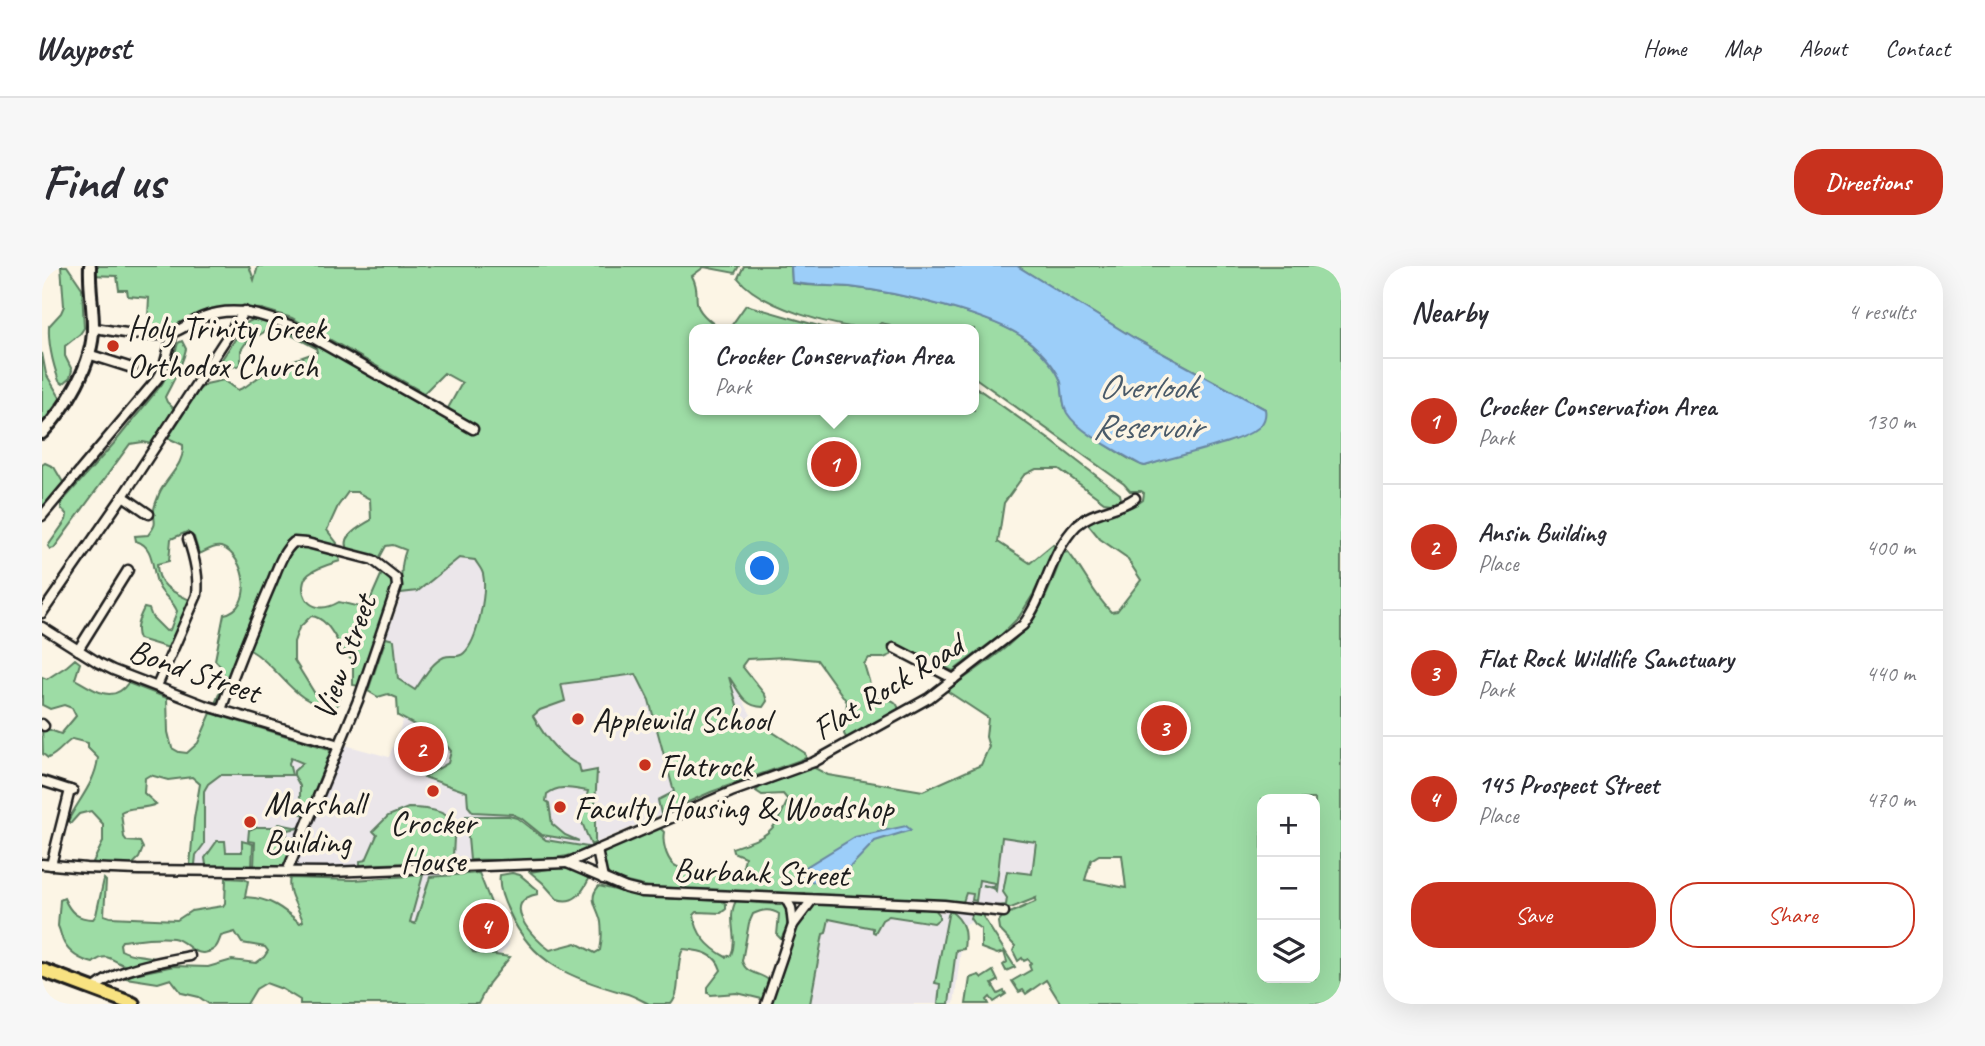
<!DOCTYPE html>
<html lang="en">
<head>
<meta charset="utf-8">
<style>
  body { margin:0; font-family:Caveat,sans-serif; background:#f7f7f7; color:#2b2b33 }
  .controls { position:absolute; right:21px; bottom:21px; display:grid; overflow:hidden; border-radius:14px; box-shadow:0 7px 28px #0002 }
  .controls button { width:63px; height:63px; display:grid; place-items:center; padding:0; border:0; border-bottom:2px solid #e1e1e2; background:#fff; color:#2b2b33; font:35px sans-serif }
  .you { position:absolute; left:721px; top:303px; width:24px; height:24px; margin:-18px; border:5px solid #fff; border-radius:50%; background:#1a73e8; box-shadow:0 0 0 10px #1a73e833 }
  .badge { display:grid; place-items:center; width:46px; height:46px; border-radius:50%; background:#c8321e; color:#fff; font-size:23px; font-weight:700 }
  .pin { position:absolute; translate:-50% -50%; border:4px solid #fff; box-shadow:0 2px 7px #0006 }
  .popup { position:absolute; left:647px; top:58px; width:290px; height:91px; box-sizing:border-box; display:grid; place-content:center; border-radius:14px; background:#fff; filter:drop-shadow(0 2px 5px #0005); font-size:23px; white-space:nowrap; color:#7c7c81 }
  .popup b { font-size:26px; color:#2b2b33 }
  .popup::after { content:''; position:absolute; left:50%; top:100%; margin-left:-14px; border:14px solid transparent; border-top-color:#fff }
  .list { margin:0; padding:0; list-style:none }
  h2 { display:flex; justify-content:space-between; align-items:center; height:91px; margin:0; padding:0 28px; font-size:30px }
  h2 small { font-size:23px; font-weight:400; color:#7c7c81 }
  .list li { display:grid; grid-template-columns:46px 1fr auto; gap:21px; align-items:center; box-sizing:border-box; height:126px; padding:0 28px; border-top:2px solid #e1e1e2 }
  .list b { display:block; font-size:26px; white-space:nowrap }
  .list p { margin:0; font-size:23px; white-space:nowrap; color:#7c7c81 }
  .list em { font-size:23px; font-style:normal; color:#7c7c81 }
  .actions { display:flex; gap:14px; padding:21px 28px }
  .actions a { flex:1; padding:16px 0; border:2px solid #c8321e; border-radius:28px; text-align:center; font-size:24px; color:#c8321e }
  .actions .main { background:#c8321e; color:#fff }
  .icon { flex:none; width:38px; height:38px; fill:none; stroke:currentColor; stroke-width:2; stroke-linecap:round; stroke-linejoin:round }
  .map { position:relative; flex:none; width:1299px; height:738px; overflow:hidden; border-radius:28px }
  header { display:flex; align-items:center; gap:42px; box-sizing:border-box; height:98px; padding:0 35px; background:#fff; border-bottom:2px solid #e1e1e2 }
  header strong { font-size:33px }
  nav { display:flex; gap:38px; margin-inline-start:auto; font-size:24px }
  .intro { display:flex; align-items:center; justify-content:space-between; box-sizing:border-box; height:168px; padding:0 42px }
  h1 { margin:0; font-size:49px }
  .button { padding:18px 32px; border-radius:28px; background:#c8321e; color:#fff; font-size:24px; font-weight:700 }
  main { display:flex; gap:42px; padding:0 42px }
  aside { flex:1; background:#fff; border-radius:28px; box-shadow:0 7px 28px #0002 }
  .map>svg:first-child { display:block }
</style>
</head>
<body>
<header>
<strong>Waypost</strong>
<nav><a>Home</a><a>Map</a><a>About</a><a>Contact</a></nav>
</header>
<div class="intro"><h1>Find us</h1><a class="button">Directions</a></div>
<main>
<div class="map">
<svg width="1299" height="738" viewBox="0 0 1299 738">
  <rect width="100%" height="100%" fill="#fcf5e5"/>
  <filter id="ink" filterUnits="userSpaceOnUse"><feTurbulence type="fractalNoise" baseFrequency=".0143" numOctaves="2"/><feDisplacementMap in="SourceGraphic" scale="14" xChannelSelector="R" yChannelSelector="G"/><feConvolveMatrix kernelMatrix="1 2 1 2 8 2 1 2 1" color-interpolation-filters="sRGB"/></filter>
  <g filter="url(#ink)">
    <g fill="#ebe6ea">
      <polygon points="375,255 674,387 712,454 719,483 745,500 669,526 522,591 433,594 467,679 437,714 431,738 334,738 379,597 307,600 148,599 152,553 169,447 299,486 303,479 347,491 373,424 334,400 369,303 358,301"/>
      <polygon points="921,540 1053,579 970,639 922,659 912,738 730,738 774,641 903,646"/>
    </g>
    <g fill="#9ddca5" stroke="#5c7c60" stroke-width="2" fill-rule="evenodd">
      <path d="M19 0H25L40 22 42 62 38 68 23 80V90L30 104 28 112 21 118 17 115C11 98 6 78 7 60L19 47 22 40Z"/>
      <path d="M48 0H207L212 14 216 0H697L693 7 662 1 650 10C662 32 643 36 672 58L673 63H652V144H932V120L1008 174 1078 228 1079 233 1069 237 1062 236 1017 203H994L982 209 962 237 956 276 988 297 1011 278 1013 282 992 327 977 351 960 368 911 405 858 380H851L848 383 849 389 842 392H827L822 398 832 431C843 435 854 430 857 444L806 475 802 468 805 436 775 394 743 391 705 393 700 400 723 429 725 435 721 441C701 441 697 424 687 411L701 460 706 453 712 454 763 487 764 492 669 526 619 548 616 534 632 526 607 434 594 408 519 418 523 435 498 444 491 450C502 470 517 490 537 499L539 507 555 504 553 541V577L549 579 539 554 546 525C531 523 518 518 505 528L504 535 507 537 510 558 523 569 537 575 500 569 479 552 470 548 431 546 426 540 425 526 382 511 406 497 409 485 400 474 356 450 355 432 346 428 336 431 326 425 344 372 352 374 356 413 373 424C381 413 389 397 402 391 410 388 416 393 422 387 436 374 445 326 441 308 440 303 435 298 433 294L417 292 376 325 358 327C361 309 357 302 364 284L351 279 344 280 338 291 308 286C296 271 318 261 329 254L328 233 315 226H306L296 240 285 264 295 277 294 281 270 274 251 272 248 275 209 355 178 437 174 438V435C181 419 187 407 173 394L182 348C213 343 204 289 179 281 171 279 164 286 157 288L152 271 145 266 129 273 127 295 115 298C115 320 131 326 148 334V341L127 382 97 373C92 363 97 352 102 342L107 343 110 351 124 365 128 364 135 345C131 335 123 331 118 323 108 307 115 281 94 275L93 270 106 269C117 255 111 258 112 244 112 240 116 232 117 228 124 211 143 199 141 179L126 172 157 124 164 118 182 114 196 124 203 121 229 102 275 86 274 82 238 63H227L203 78 199 84V99L172 105 204 57 212 53 250 64 393 144 428 167 432 161 405 144 420 117 402 107 382 127 250 52 220 43 195 42 194 45H182L131 66 105 68 107 32 86 30 85 24H77L75 10 47 9Z"/>
      <path d="M702 0H749L750 17C769 21 789 19 808 21 852 26 946 47 981 71 994 81 1014 99 1019 115 1021 125 1020 137 1025 146 1032 159 1088 196 1103 200L1212 164 1219 159 1223 143 1092 72 975 0H1299V738H1019L1004 714 984 728 981 724 977 726 970 715 989 704 987 699 989 697 986 693 982 695 980 692 976 695 971 685 973 680 957 663 956 656 961 650 993 636 994 632 969 642 954 640 964 639 965 632 961 626 965 605 990 608 994 576 960 571 954 625 953 623 940 619 952 621 953 617 937 614 934 635 930 634 931 628 924 627 921 636 762 630V627L623 625 576 614C564 609 559 599 561 586L617 561 622 566C620 576 624 591 631 598 641 607 690 609 701 601L703 591 691 586 690 582C726 570 730 569 746 534L741 528 720 529 714 525 718 521 771 501 786 509 881 525 939 499 947 481 944 471 946 452 905 425C934 402 971 382 992 351 1005 331 1013 309 1021 287L1026 286C1042 305 1051 328 1069 346L1075 345 1099 314 1084 291 1058 273 1045 257C1063 245 1086 247 1101 234L1102 227 1099 225H1088L1082 218 932 111V63H851L848 59 839 57 831 63C796 63 718 41 696 12ZM1220 533H1273V712H1220ZM1057 589H1080L1084 622 1043 614 1049 594Z"/>
      <polygon points="704,39 787,63 687,63"/>
      <path d="M140 75 144 83C140 101 131 115 123 131L125 136 133 144 111 178 101 176 88 178 12 282 8 283 6 280 24 254 25 249 19 242V237L74 175 120 118 128 103 136 77Z"/>
      <polygon points="0,87 4,108 20,135 9,151 0,158"/>
      <polygon points="3,197 12,201 22,218 0,245 0,199"/>
      <path d="M259 279 297 291 298 295C288 298 276 301 267 308 253 319 264 355 297 336L322 342 326 339 340 307 343 305 351 320 329 390 317 420 311 419V395C295 383 290 352 269 350L257 362 252 376V394L275 431 281 432 291 427 297 431V437L293 442C250 439 241 403 208 384L199 399 244 290 252 280Z"/>
      <path d="M33 393 38 397 33 413C50 423 71 439 86 417L125 432 126 466 130 482 137 486 145 487 156 477 169 447 287 483 288 486 263 549 251 545V539H258V520L252 509V505L261 497 249 492 247 497 250 509H178L166 518 162 525V578L154 589 153 599H148L152 553 158 518 150 511 126 514 108 509 103 512 102 527 114 538C101 544 88 540 79 546L82 571 85 575 98 576 101 582 97 592 89 600 50 598 61 576V558L49 545 37 548 29 557 26 555C37 533 53 517 56 492L46 482V477L30 473C21 479 16 488 6 492L1 488 0 461 19 468 34 450 30 442 22 439 8 443 0 439V411L5 413 25 400Z"/>
      <path d="M366 542C379 542 407 543 412 559 413 565 411 584 411 593L413 595 318 599V595L324 594 335 569 331 565 346 550Z"/>
      <path d="M424 550H467L475 552 504 574 546 581 544 585C506 598 469 593 428 594Z"/>
      <polygon points="237,558 257,562 245,564 245,572 253,572 242,601 212,602 213,576 206,575 207,564 214,561 235,561"/>
      <polygon points="175,575 183,575 184,586 200,586 200,575 211,578 210,602 170,601 164,599 163,592"/>
      <path d="M519 601 528 602 547 613C540 627 532 639 515 633L501 617 488 606Z"/>
      <path d="M437 607 455 652C443 650 445 640 429 645 422 661 421 672 431 686L468 691 447 717 436 738H258V734L240 723 224 717 214 723 205 738H167L157 731 140 727 129 713 116 717 84 712 82 710 132 700 166 701 190 694 214 697 222 691 226 685 223 681 200 677 193 666 179 670C176 678 175 683 166 686 150 691 145 674 131 672 114 670 97 673 80 675L78 678 79 684C91 691 104 688 115 693 107 695 95 701 87 700 71 699 68 683 51 697 39 694 28 688 22 677 19 672 19 666 16 660L18 634 22 632C28 646 35 653 51 653L54 649 62 613 64 615 62 649 68 651 135 654 149 645 181 640 183 637 184 612 202 613 206 615 203 631C228 632 240 642 258 657L261 655C256 641 244 626 248 612L312 614 381 609 368 656 373 658 388 611Z"/>
      <path d="M470 607 478 609 496 624V628C457 635 490 672 508 684L534 677 553 687 558 684C560 676 560 665 559 656 556 641 545 633 557 620L602 631 680 635 684 638V643L679 647 655 646 652 649C654 668 667 682 684 691L689 689C697 672 684 653 694 635L741 639 746 643 747 657 739 673 735 669 737 648C728 642 720 644 711 648L707 657 700 695C704 709 718 706 728 715L720 733 695 727 669 729 666 727V721L679 704C674 686 657 685 641 683 632 700 641 724 629 738 622 738 613 738 607 738 599 734 591 729 582 727 531 713 490 698 467 646 462 636 456 620 458 609Z"/>
      <polygon points="776,638 892,642 897,648 897,653 892,657 847,650 840,654 833,667 831,666 831,662 787,653 784,667 781,668 768,738 727,738 754,663 772,639"/>
      <path d="M908 645C923 655 924 667 922 683L914 684 907 738H896L898 718 893 717 906 649Z"/>
      <polygon points="930,646 940,649 973,701 964,705 961,699 965,696 962,686 955,688 939,682 939,663 932,658 928,652"/>
      <polygon points="951,705 956,715 950,718 956,728 962,725 964,728 952,736 948,731 945,734 947,738 924,738 928,712 937,709 940,712"/>
    </g>
    <g fill="#9ccef9" stroke="#6987a1" stroke-width="2">
      <path d="M749 0H975L1092 72 1223 143C1224 148 1223 154 1219 159 1206 176 1127 191 1103 200L1099 199C1079 187 1037 167 1025 147 1020 138 1021 126 1019 116 1015 103 1000 87 990 78 958 49 852 26 808 21 789 19 769 21 750 16Z"/>
      <polygon points="864,560 869,564 833,575 810,599 798,608 784,615 776,617 757,612 759,604 813,571"/>
    </g>
    <g fill="none" stroke-linecap="round" stroke-linejoin="round">
      <g stroke="#1c1c1c" stroke-width="13">
        <g id="minor">
          <path d="M52 62C76 65 108 74 132 66 142 62 151 55 161 51 193 39 220 49 250 60L431 163"/>
          <polyline points="46,88 90,102"/>
          <polyline points="81,230 107,248"/>
          <polyline points="0,250 116,112 121,104 131,66"/>
          <polyline points="0,347 81,230 202,45"/>
          <polyline points="0,361 57,397 71,404 162,439 297,479"/>
          <polyline points="852,382 912,413"/>
          <polyline points="36,384 86,304"/>
          <path d="M115 420 155 329C157 311 152 290 146 273"/>
          <path d="M179 444C194 401 211 360 229 318 235 304 240 286 252 276L265 277 331 294 354 312 355 320 317 432 245 606"/>
          <polyline points="0,458 2,460"/>
          <polyline points="0,515 31,525"/>
          <polyline points="555,584 561,613"/>
          <polyline points="525,597 584,622 600,626 902,639 962,646"/>
          <path d="M0 598 44 602 96 604 287 606 525 597 689 526 772 496 887 432 981 359C1004 329 1007 287 1035 259 1051 244 1075 245 1093 232"/>
          <polyline points="9,599 28,524"/>
          <polyline points="744,633 749,642 751,659"/>
          <path d="M52 723C72 703 121 695 148 690"/>
          <polyline points="724,738 751,659 770,634"/>
        </g>
      </g>
      <g stroke="#1c1c1c" stroke-width="16">
        <path id="secondary" d="M0 167C24 142 52 97 51 60 51 40 47 20 48 0"/>
      </g>
      <g stroke="#1c1c1c" stroke-width="18">
        <polyline id="primary" points="0,704 91,738"/>
      </g>
      <use href="#minor" stroke="#fcf5e5" stroke-width="8"/>
      <use href="#secondary" stroke="#fcf5e5" stroke-width="10"/>
      <use href="#primary" stroke="#f8e281" stroke-width="12"/>
    </g>
  </g>
  <g fill="#c8321e" stroke="#fcf5e5" stroke-width="2.5">
    <circle cx="71" cy="80" r="7"/>
    <circle cx="536" cy="453" r="7"/>
    <circle cx="603" cy="499" r="7"/>
    <circle cx="391" cy="525" r="7"/>
    <circle cx="518" cy="541" r="7"/>
    <circle cx="208" cy="556" r="7"/>
  </g>
  <g text-anchor="middle" stroke-width="7" stroke-linejoin="round" paint-order="stroke">
    <g font-size="33" fill="#1c1c1c" stroke="#fcf5e5" text-anchor="start">
      <text x="85" y="73">Holy Trinity Greek<tspan x="85" dy="38">Orthodox Church</tspan></text>
      <text x="550" y="465">Applewild School</text>
      <text x="617" y="511">Flatrock</text>
      <text x="222" y="549">Marshall<tspan x="222" dy="38">Building</tspan></text>
      <text x="532" y="553">Faculty Housing &amp; Woodshop</text>
      <text x="391" y="568" text-anchor="middle">Crocker<tspan x="391" dy="38">House</tspan></text>
    </g>
    <g font-size="33" fill="#1c1c1c" stroke="#fcf5e5">
      <text transform="translate(301 391) rotate(-70)" y="12">View Street</text>
      <text transform="translate(153 404) rotate(19)" y="12">Bond Street</text>
      <text transform="translate(845 420) rotate(-32)" y="12">Flat Rock Road</text>
      <text transform="translate(719 605) rotate(2)" y="12">Burbank Street</text>
    </g>
    <g font-size="35" font-style="italic" fill="#495a69" stroke="#fcf5e5">
      <text x="1105" y="132">Overlook<tspan x="1105" dy="40">Reservoir</tspan></text>
    </g>
  </g>
</svg>
<div class="controls">
<button>+</button>
<button>−</button>
<button><svg class="icon" aria-label="layers" viewBox="0 0 24 24"><path d="M12 4l9 5-9 5-9-5zM3 14l9 5 9-5"/></svg></button>
</div>
<div class="you"></div>
<div class="pin badge" style="left:792px;top:198px">1</div>
<div class="popup"><b>Crocker Conservation Area</b>Park</div>
<div class="pin badge" style="left:379px;top:483px">2</div>
<div class="pin badge" style="left:1122px;top:462px">3</div>
<div class="pin badge" style="left:444px;top:660px">4</div>
</div>
<aside>
<h2>Nearby<small>4 results</small></h2>
<ul class="list">
<li><span class="badge">1</span><div><b>Crocker Conservation Area</b><p>Park</p></div><em>130 m</em></li>
<li><span class="badge">2</span><div><b>Ansin Building</b><p>Place</p></div><em>400 m</em></li>
<li><span class="badge">3</span><div><b>Flat Rock Wildlife Sanctuary</b><p>Park</p></div><em>440 m</em></li>
<li><span class="badge">4</span><div><b>145 Prospect Street</b><p>Place</p></div><em>470 m</em></li>
</ul>
<div class="actions"><a class="main">Save</a><a>Share</a></div>
</aside>
</main>
</body>
</html>
